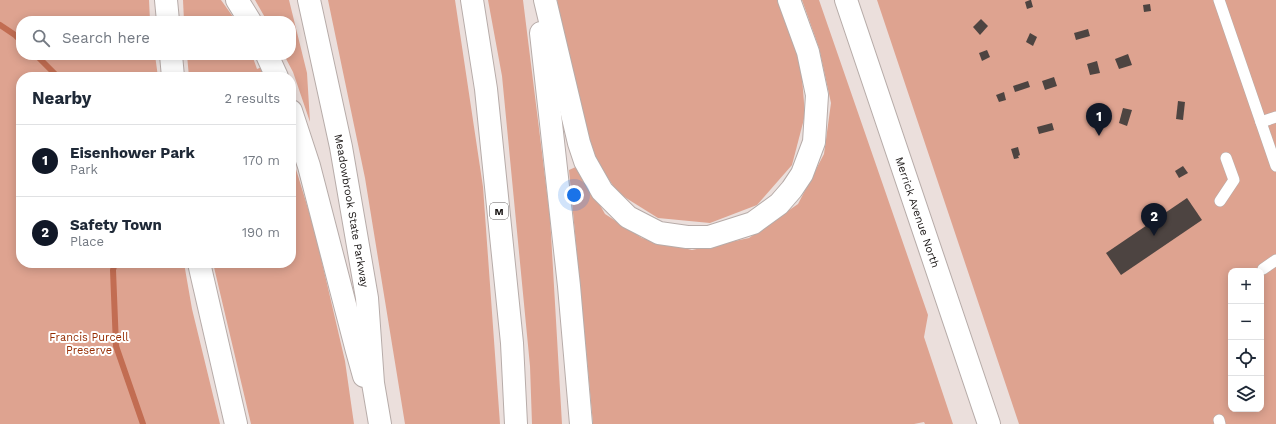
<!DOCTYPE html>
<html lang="en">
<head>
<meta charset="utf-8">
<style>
  body { margin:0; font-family:"Work Sans",sans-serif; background:#f6f6f7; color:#1f2937 }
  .controls { position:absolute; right:12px; bottom:12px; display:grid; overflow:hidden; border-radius:8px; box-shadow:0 2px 10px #0003 }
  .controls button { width:36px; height:36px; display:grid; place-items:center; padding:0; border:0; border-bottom:1px solid #e0e1e3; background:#fff; color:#1f2937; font:20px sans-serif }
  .you { position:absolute; left:574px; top:195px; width:14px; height:14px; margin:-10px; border:3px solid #fff; border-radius:50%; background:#1a73e8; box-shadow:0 0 0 6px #1a73e833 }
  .badge { display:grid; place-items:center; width:26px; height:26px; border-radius:50%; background:#111827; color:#fff; font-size:13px; font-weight:700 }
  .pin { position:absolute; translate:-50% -33px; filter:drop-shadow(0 1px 2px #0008) }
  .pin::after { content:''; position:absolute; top:21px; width:14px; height:12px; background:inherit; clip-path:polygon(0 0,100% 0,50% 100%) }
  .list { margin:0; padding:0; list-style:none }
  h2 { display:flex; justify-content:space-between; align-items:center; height:52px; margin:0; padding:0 16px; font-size:17px }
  h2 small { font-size:13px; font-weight:400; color:#747a83 }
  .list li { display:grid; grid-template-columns:26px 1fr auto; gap:12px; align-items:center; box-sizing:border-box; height:72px; padding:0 16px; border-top:1px solid #e0e1e3 }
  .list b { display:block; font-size:15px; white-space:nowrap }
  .list p { margin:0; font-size:13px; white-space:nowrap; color:#747a83 }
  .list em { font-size:13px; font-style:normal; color:#747a83 }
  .icon { flex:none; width:22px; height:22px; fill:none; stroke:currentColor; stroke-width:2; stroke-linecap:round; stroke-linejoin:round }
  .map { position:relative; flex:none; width:1276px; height:424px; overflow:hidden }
  .search { position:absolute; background:#fff; box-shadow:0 2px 10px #0003; left:16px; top:16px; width:280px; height:44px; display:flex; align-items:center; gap:10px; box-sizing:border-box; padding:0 14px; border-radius:16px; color:#747a83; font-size:15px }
  .panel { position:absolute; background:#fff; box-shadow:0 2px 10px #0003; left:16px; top:72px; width:280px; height:196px; border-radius:16px }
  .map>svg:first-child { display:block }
</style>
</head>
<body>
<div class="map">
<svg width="1276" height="424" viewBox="0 0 1276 424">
  <rect width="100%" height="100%" fill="#ebdfdc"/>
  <g fill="#dea390" fill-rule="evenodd">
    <polygon points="0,0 149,0 150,21 21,21 21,55 155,55 158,77 21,77 21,263 184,263 192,309 220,424 0,424"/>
    <polygon points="183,0 221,0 236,21 184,21"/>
    <polygon points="255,0 289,0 307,73 310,122 293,72 284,55 291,55 291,21 267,21"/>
    <polygon points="328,0 455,0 483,187 500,424 405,424 365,178"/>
    <polygon points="488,0 523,0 550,217 562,424 532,424 530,366 502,76"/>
    <polygon points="557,0 778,0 801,65 805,115 792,165 757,205 710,223 658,218 618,193 592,155 577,108"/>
    <polygon points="802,0 819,0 928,315 924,337 953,424 925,424 924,422 914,424 593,424 569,170 578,166 605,214 642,238 692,250 749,238 798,204 824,154 831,103 819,48"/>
    <path d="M877 0H1276V424H1019ZM1231 271H1261V409H1231Z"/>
    <polygon points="187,55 252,55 257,69 262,67 266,77 189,77"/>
    <polygon points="291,153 314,228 345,361 354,424 251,424 213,263 291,263"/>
  </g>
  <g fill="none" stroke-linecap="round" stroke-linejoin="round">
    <g stroke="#c26d52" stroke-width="6">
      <polyline points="0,25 15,35 21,41"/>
      <polyline points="36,55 58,77"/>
      <polyline points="115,263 113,270 116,346 143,424"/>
    </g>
  </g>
  <g fill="#4d4441">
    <polygon points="1030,0 1031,0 1033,7 1027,9 1025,2"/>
    <polygon points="1150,4 1151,11 1144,12 1143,5"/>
    <polygon points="981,19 988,26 980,35 973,27"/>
    <polygon points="1088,29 1090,36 1076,40 1074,33"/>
    <polygon points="1030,33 1037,37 1033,46 1026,42"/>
    <polygon points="987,50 990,57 982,61 979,53"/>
    <polygon points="1128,54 1132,65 1119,69 1115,59"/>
    <polygon points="1097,61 1100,73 1090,75 1087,64"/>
    <polygon points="1054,77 1057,86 1045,90 1042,81"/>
    <polygon points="1028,81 1030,87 1015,92 1013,86"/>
    <polygon points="1004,92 1006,100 999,102 996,95"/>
    <polygon points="1178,101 1185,102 1183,120 1176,119"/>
    <polygon points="1123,108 1132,110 1127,126 1119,123"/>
    <polygon points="1052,123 1054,130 1039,134 1037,127"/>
    <polygon points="1018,147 1020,155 1018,156 1019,158 1014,159 1011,149"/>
    <polygon points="1183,166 1188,173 1179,178 1175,171"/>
    <polygon points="1187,198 1202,220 1121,275 1106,253"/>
  </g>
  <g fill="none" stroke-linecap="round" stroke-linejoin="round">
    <g stroke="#b7aca9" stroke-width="12">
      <g id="lane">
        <polyline points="1219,0 1276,166"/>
        <polyline points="1261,122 1276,117"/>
        <polyline points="1220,201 1234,180 1226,158"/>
        <polyline points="1263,269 1276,260"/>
        <polyline points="1219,420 1220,424"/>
      </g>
    </g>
    <g stroke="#b7aca9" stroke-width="24">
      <g id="secondary">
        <path id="s1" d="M846 0 989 424"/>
      </g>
    </g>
    <g stroke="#b7aca9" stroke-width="24">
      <g id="highway">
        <polyline points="166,0 168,21"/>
        <polyline points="237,0 250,21"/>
        <path id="s2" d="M309 0 341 147 367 298 373 383 380 424"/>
        <polyline points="472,0 486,89 512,343 516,424"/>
        <polyline points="545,0 579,143 585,161 602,191 628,217 659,233 687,237 709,237 753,223 779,204 792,189 802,174 814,142 817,95 808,52 789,0"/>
        <polyline points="541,33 569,286 581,424"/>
        <polyline points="171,55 173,77"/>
        <polyline points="267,55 277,77"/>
        <polyline points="291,111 309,166 357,351 364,376"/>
        <polyline points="199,263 236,424"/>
      </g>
    </g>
    <use href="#lane" stroke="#fff" stroke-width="11"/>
    <use href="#secondary" stroke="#fff" stroke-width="22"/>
    <use href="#highway" stroke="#fff" stroke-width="22"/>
  </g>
  <g text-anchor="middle" stroke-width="4" stroke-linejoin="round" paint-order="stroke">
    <rect fill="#fff" stroke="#5e5b5a" stroke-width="1" x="490" y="203" width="18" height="16" rx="3"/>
    <g font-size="10" font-weight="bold" fill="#191514">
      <text x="499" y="215">M</text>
    </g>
    <g font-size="11" fill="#191514" stroke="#fff">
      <text dy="4" stroke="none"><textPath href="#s2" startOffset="215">Meadowbrook State Parkway</textPath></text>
      <text dy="4" stroke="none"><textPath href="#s1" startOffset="224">Merrick Avenue North</textPath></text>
    </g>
    <g font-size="11" fill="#962e04" stroke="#fff">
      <text x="89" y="341">Francis Purcell<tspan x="89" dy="13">Preserve</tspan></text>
    </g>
  </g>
</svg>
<div class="controls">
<button>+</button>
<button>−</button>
<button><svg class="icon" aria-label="locate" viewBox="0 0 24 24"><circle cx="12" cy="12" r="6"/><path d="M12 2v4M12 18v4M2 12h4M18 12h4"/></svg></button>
<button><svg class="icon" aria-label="layers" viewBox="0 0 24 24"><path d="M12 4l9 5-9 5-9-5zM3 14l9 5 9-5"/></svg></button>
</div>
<div class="you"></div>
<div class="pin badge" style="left:1099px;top:136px">1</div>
<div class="pin badge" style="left:1154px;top:236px">2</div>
<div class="search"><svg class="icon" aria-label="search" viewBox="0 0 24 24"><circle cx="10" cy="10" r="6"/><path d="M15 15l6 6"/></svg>Search here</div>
<section class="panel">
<h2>Nearby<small>2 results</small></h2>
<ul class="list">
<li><span class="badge">1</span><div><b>Eisenhower Park</b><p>Park</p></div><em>170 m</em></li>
<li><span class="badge">2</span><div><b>Safety Town</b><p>Place</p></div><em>190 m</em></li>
</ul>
</section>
</div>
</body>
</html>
